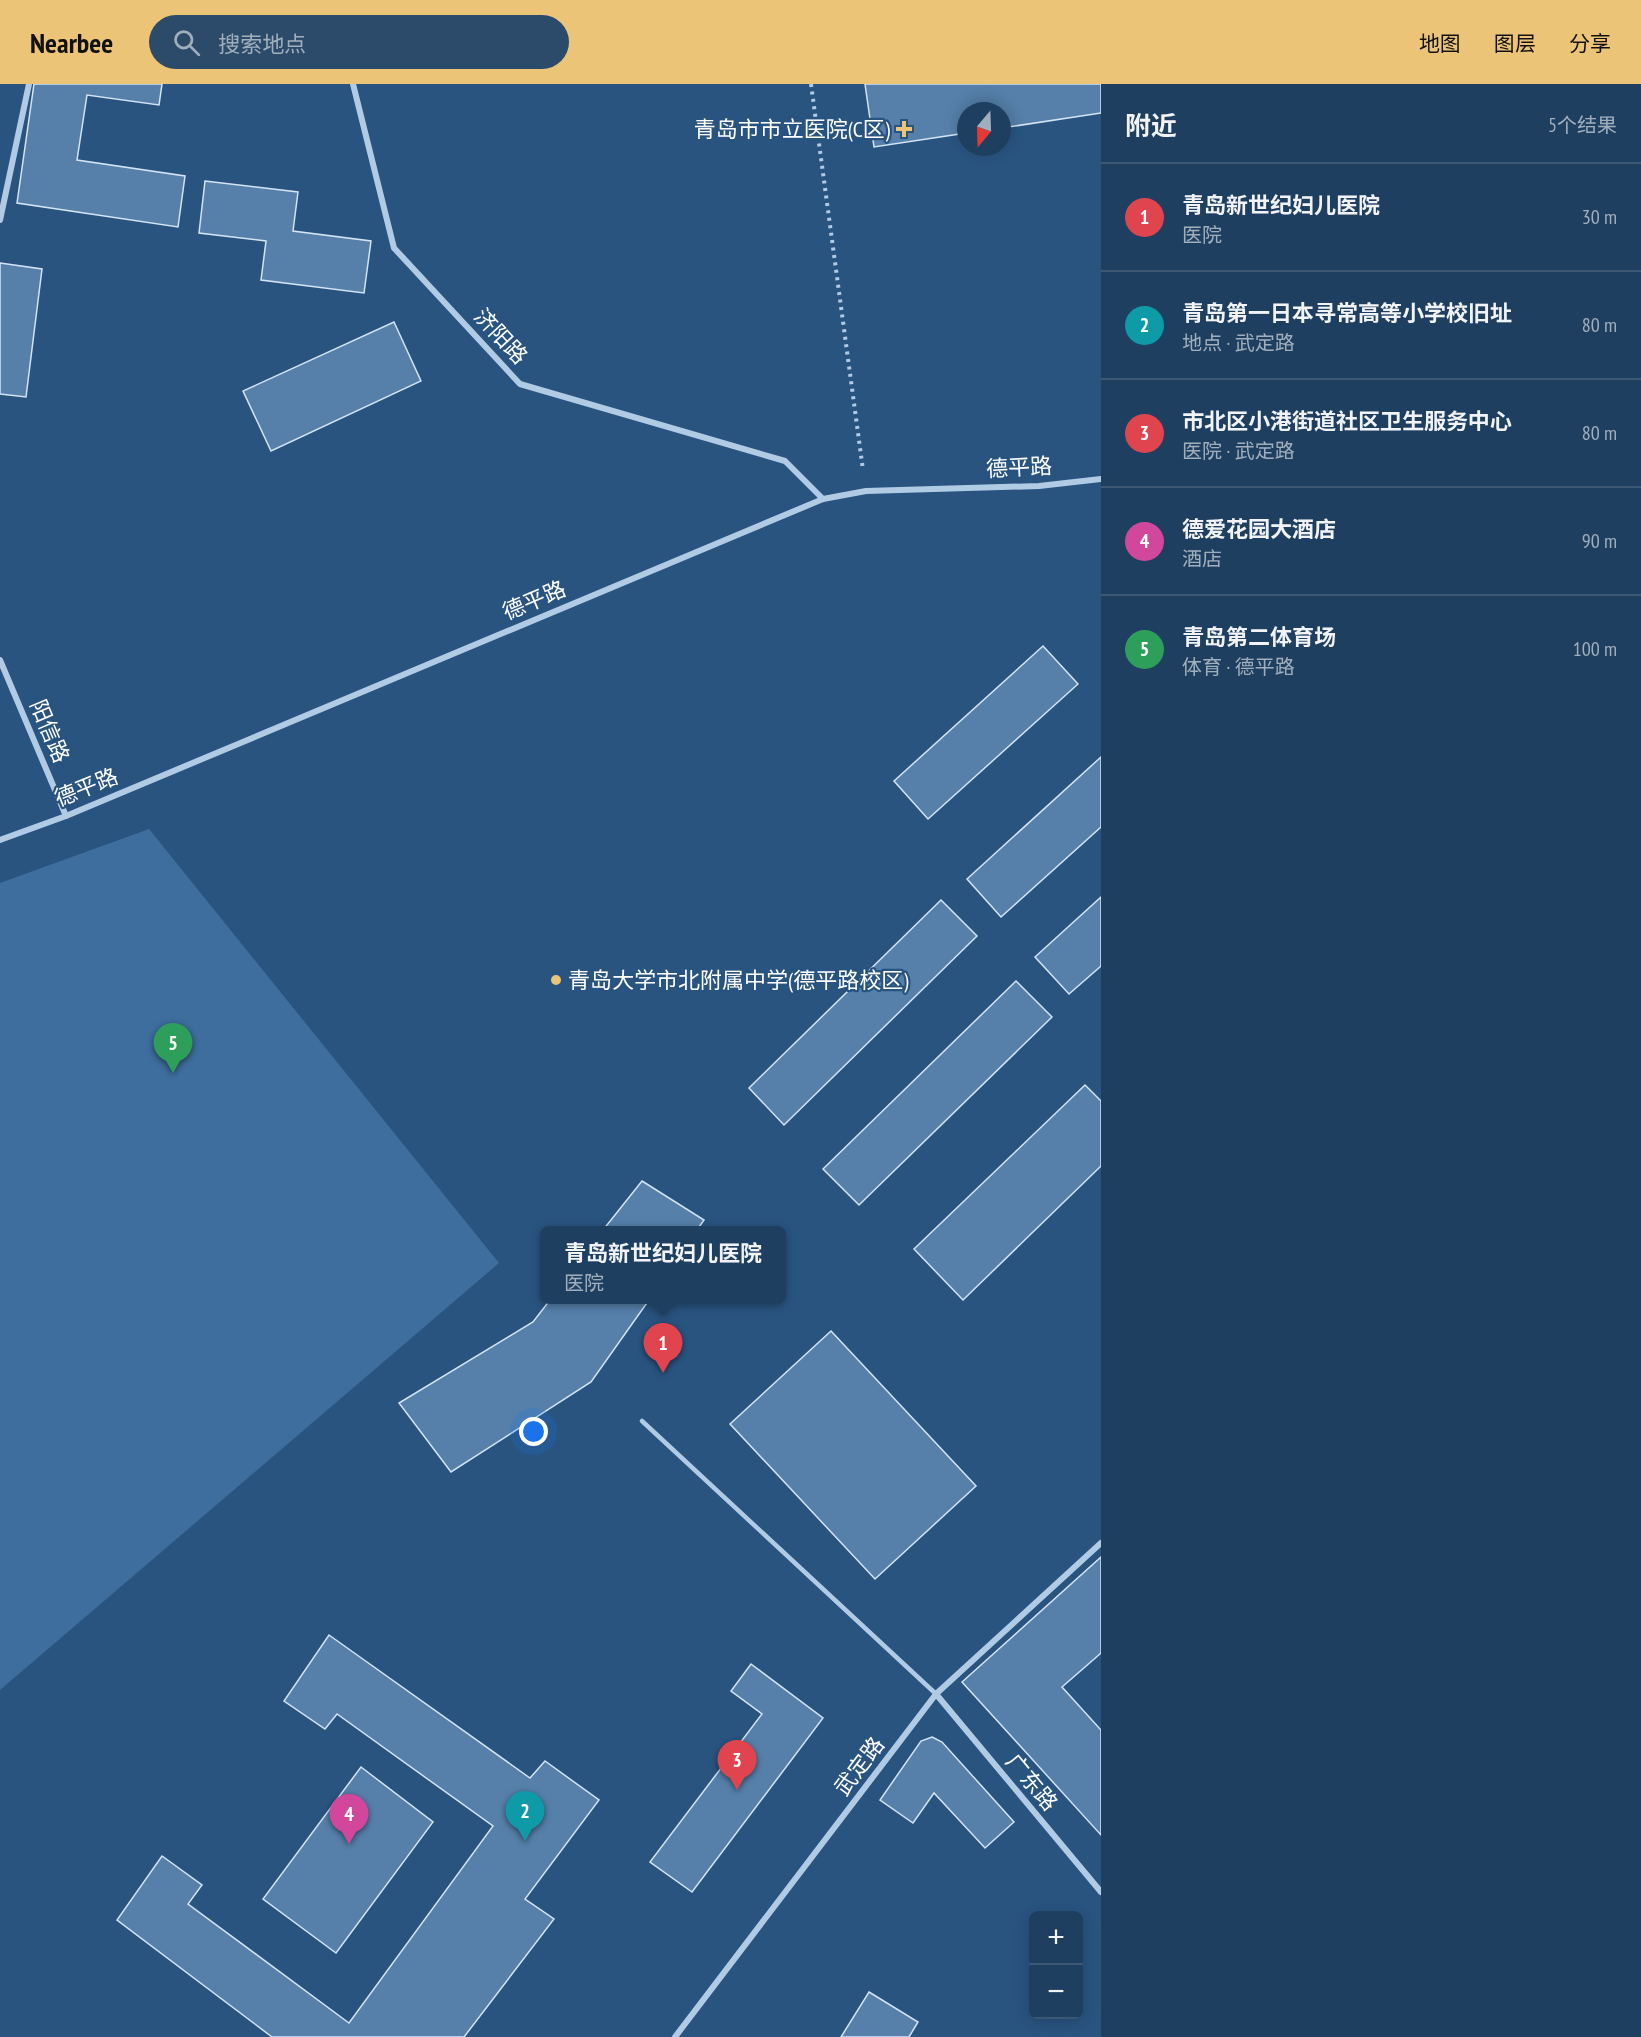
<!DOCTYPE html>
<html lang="zh">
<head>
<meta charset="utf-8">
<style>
  body { margin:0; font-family:"PT Sans Narrow","Noto Sans SC",sans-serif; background:#2c4a69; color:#f1f3f6 }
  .controls { position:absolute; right:18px; bottom:18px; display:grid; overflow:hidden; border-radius:9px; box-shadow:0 3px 15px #0003 }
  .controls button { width:54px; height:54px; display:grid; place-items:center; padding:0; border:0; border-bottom:2px solid #3c5875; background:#1f3f60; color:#f1f3f6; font:30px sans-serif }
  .compass { position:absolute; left:957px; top:18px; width:54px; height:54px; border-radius:50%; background:#1f3f60; box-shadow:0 3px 15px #0003; rotate:199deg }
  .you { position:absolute; left:534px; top:1348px; width:21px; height:21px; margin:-15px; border:4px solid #fff; border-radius:50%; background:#1a73e8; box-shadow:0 0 0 9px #1a73e833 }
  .badge { display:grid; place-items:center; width:39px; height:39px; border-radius:50%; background:#ecc478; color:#fff; font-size:20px; font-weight:700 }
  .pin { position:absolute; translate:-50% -50px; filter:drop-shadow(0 2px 3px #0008) }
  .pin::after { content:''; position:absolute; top:32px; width:21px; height:18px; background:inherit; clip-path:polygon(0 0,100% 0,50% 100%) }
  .popup { position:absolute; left:540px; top:1142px; width:246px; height:78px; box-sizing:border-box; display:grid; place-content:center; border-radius:9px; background:#1f3f60; filter:drop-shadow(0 2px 4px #0005); font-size:20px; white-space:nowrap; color:#a1afbd }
  .popup b { font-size:22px; color:#f1f3f6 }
  .popup::after { content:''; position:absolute; left:50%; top:100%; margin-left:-12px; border:12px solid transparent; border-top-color:#1f3f60 }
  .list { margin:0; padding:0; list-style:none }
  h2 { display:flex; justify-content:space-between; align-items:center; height:78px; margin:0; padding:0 24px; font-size:26px }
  h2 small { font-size:20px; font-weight:400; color:#a1afbd }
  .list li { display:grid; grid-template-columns:39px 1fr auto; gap:18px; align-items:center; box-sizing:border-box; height:108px; padding:0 24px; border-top:2px solid #3c5875 }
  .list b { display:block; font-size:22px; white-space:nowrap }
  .list p { margin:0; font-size:20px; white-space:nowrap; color:#a1afbd }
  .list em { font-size:20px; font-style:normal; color:#a1afbd }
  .icon { flex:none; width:33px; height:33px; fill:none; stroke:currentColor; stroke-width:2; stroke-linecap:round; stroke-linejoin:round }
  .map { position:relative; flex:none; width:1101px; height:1953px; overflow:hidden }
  header { display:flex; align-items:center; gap:36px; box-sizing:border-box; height:84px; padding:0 30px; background:#ecc478; color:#111 }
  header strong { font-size:28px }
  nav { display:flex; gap:33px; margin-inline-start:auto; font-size:21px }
  .search { width:420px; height:54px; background:#2c4a69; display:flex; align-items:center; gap:15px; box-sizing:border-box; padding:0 21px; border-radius:33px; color:#a1afbd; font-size:22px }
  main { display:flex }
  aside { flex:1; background:#1f3f60 }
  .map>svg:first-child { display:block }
</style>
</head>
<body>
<header>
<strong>Nearbee</strong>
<div class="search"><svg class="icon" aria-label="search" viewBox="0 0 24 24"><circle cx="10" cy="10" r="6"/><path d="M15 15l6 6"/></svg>搜索地点</div>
<nav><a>地图</a><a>图层</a><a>分享</a></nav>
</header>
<main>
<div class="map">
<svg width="1101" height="1953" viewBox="0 0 1101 1953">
  <rect width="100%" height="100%" fill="#295480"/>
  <polygon fill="#3e6e9d" points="149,745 499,1179 0,1606 0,799"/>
  <g fill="#5680aa" stroke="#d4e4f5" stroke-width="1.5">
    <polygon points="34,0 162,0 159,21 87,11 77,76 185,92 178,143 17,119"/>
    <polygon points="865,0 1101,0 1101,29 1002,44 1002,27 966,27 966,49 874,63"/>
    <polygon points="205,97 298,108 293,147 371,157 364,209 261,196 266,157 199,149"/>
    <polygon points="0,179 42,185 26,313 0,310"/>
    <polygon points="394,238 421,297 271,367 243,307"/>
    <polygon points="1043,562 1078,600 928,735 894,697"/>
    <polygon points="1101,673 1101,743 1001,833 967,795"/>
    <polygon points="1101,813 1101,882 1069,910 1035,873"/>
    <polygon points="941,816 977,852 784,1041 749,1004"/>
    <polygon points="1016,897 1052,933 859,1121 823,1085"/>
    <polygon points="1085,1001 1101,1017 1101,1082 963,1216 914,1165"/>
    <polygon points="642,1097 704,1136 697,1146 603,1146"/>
    <polygon points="550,1216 649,1216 591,1298 451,1388 399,1319 533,1238"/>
    <polygon points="831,1247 976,1402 875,1495 730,1340"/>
    <polygon points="1101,1473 1101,1569 1062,1603 1101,1646 1101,1751 962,1598"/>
    <polygon points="329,1551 530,1694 545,1677 599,1716 525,1815 554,1835 464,1953 272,1953 117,1836 162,1772 202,1801 188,1820 349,1939 493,1742 337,1630 325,1645 284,1617"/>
    <polygon points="751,1580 823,1634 692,1808 650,1778 762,1630 731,1607"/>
    <polygon points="932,1653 942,1658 1014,1738 985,1764 934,1709 913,1739 880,1716 921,1657"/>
    <polygon points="361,1683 433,1738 336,1869 263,1815"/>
    <polygon points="869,1908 918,1938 909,1953 841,1953"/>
  </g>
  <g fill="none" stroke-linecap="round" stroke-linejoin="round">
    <polyline stroke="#b1cbe5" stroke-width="4" stroke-dasharray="3 4.5" stroke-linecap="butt" points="811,0 863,386"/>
    <polyline stroke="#b1cbe5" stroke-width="4.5" points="642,1337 936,1610"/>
    <g stroke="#b1cbe5" stroke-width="6">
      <polyline points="353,0 394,164 520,300 785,377 823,415"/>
      <polyline points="0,136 29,0"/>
      <polyline points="0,576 66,732"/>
      <polyline points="0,756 66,732 823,415 866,407 1039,402 1101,395"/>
      <polyline points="936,1610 1101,1808"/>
      <polyline points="675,1953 936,1610 1101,1459"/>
    </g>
  </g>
  <g fill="#ecc478" stroke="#295480" stroke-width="2">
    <path d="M901 36h6v6h6v6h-6v6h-6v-6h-6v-6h6z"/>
    <circle cx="556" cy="896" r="6"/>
  </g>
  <g text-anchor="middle" stroke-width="4.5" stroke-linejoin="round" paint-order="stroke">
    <g font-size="22" fill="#fff" stroke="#295480" text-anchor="end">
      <text x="890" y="53">青岛市市立医院(C区)</text>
      <text x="568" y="904" text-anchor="start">青岛大学市北附属中学(德平路校区)</text>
    </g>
    <g font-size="22" fill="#fff" stroke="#295480">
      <text transform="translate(501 252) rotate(47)" y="8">济阳路</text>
      <text transform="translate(1019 383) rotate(-3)" y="8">德平路</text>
      <text transform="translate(534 516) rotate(-23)" y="8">德平路</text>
      <text transform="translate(50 647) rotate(67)" y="8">阳信路</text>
      <text transform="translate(86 703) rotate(-22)" y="8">德平路</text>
      <text transform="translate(859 1682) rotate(-53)" y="8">武定路</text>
      <text transform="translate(1032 1698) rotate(50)" y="8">广东路</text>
    </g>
  </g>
</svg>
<div class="controls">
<button>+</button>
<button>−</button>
</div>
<svg class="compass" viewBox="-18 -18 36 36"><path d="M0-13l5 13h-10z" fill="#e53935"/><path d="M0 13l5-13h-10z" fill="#a1afbd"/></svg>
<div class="you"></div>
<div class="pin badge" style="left:663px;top:1289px;background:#e0444e">1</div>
<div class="popup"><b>青岛新世纪妇儿医院</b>医院</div>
<div class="pin badge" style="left:525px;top:1757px;background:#0f9aa8">2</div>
<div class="pin badge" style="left:737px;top:1706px;background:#e0444e">3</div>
<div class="pin badge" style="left:349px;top:1760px;background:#d1479c">4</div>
<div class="pin badge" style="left:173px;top:989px;background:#2e9e5b">5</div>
</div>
<aside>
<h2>附近<small>5个结果</small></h2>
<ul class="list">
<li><span class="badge" style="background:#e0444e">1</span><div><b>青岛新世纪妇儿医院</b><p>医院</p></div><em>30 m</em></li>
<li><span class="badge" style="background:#0f9aa8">2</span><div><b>青岛第一日本寻常高等小学校旧址</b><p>地点 · 武定路</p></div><em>80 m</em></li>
<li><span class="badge" style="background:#e0444e">3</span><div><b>市北区小港街道社区卫生服务中心</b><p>医院 · 武定路</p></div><em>80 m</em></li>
<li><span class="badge" style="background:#d1479c">4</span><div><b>德爱花园大酒店</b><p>酒店</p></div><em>90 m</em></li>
<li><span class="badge" style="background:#2e9e5b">5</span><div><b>青岛第二体育场</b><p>体育 · 德平路</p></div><em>100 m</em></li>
</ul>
</aside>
</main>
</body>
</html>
